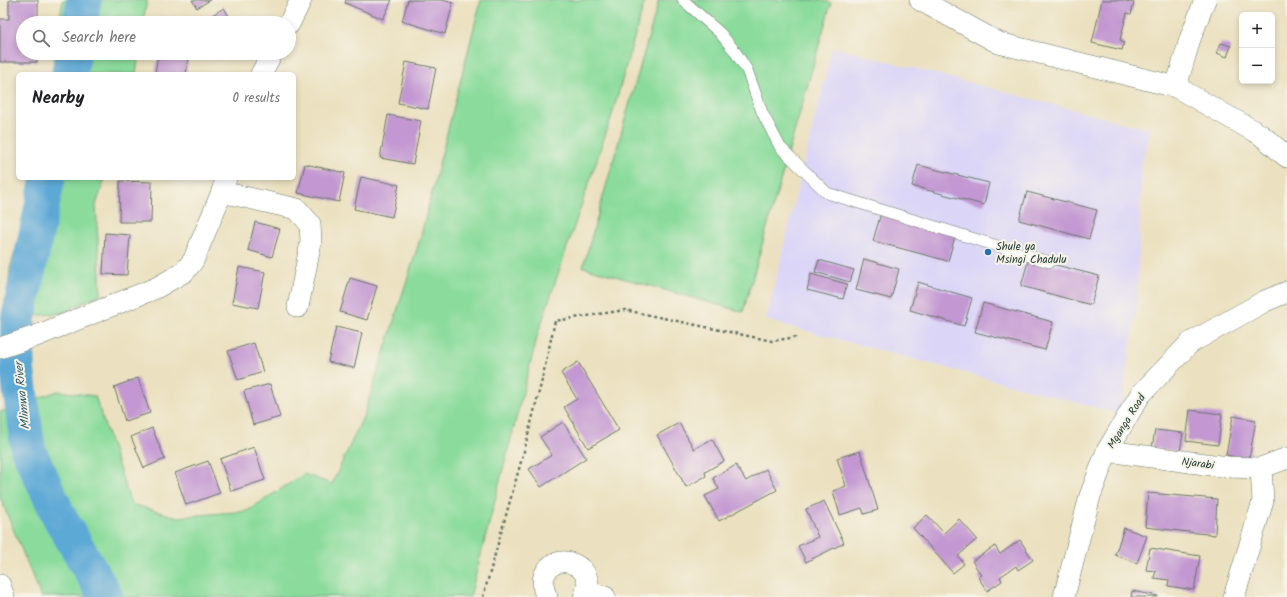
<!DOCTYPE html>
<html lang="en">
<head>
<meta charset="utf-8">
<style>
  body { margin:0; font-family:Kalam,sans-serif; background:#f2f2f2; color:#202124 }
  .controls { position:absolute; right:12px; top:12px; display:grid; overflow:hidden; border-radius:6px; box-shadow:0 2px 6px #0003 }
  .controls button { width:36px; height:36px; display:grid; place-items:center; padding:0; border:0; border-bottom:1px solid #e0e0e0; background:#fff; color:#202124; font:20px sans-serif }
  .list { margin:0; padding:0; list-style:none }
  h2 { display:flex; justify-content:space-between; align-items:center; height:52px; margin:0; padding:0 16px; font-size:17px }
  h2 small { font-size:13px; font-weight:400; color:#757577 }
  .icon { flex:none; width:22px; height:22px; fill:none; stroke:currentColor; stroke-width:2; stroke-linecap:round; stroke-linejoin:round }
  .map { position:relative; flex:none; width:1287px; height:597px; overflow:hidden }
  .search { position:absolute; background:#fff; box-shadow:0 2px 6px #0003; left:16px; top:16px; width:280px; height:44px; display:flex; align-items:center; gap:10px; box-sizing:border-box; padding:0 14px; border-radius:22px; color:#757577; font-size:15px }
  .panel { position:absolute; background:#fff; box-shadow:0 2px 6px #0003; left:16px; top:72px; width:280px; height:108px; border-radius:6px }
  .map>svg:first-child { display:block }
</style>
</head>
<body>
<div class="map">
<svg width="1287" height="597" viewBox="0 0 1287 597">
  <rect width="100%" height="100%" fill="#f7f3e8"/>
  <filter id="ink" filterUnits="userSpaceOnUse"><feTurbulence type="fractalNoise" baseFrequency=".025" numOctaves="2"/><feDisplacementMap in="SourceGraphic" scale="8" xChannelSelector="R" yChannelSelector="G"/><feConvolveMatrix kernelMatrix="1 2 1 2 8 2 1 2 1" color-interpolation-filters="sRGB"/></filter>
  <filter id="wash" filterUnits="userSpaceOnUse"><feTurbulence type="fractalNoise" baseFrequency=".012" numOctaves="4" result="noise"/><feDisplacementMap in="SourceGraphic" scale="16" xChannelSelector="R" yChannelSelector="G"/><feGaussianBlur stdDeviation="0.9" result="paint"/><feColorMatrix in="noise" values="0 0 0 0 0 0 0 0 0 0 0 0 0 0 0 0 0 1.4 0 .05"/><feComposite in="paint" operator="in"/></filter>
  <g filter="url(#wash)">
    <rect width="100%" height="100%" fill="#ebe1c0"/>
    <polygon fill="#dbd6f7" points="832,47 1151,130 1142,160 1137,304 1120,414 766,320"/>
    <g fill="#8bdc9c" stroke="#558c68">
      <polygon points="63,0 147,0 143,23 59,23"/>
      <polygon points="481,0 645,0 612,115 539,330 470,597 41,597 0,497 0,412 58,391 95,396 131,504 177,517 247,511 304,474 332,484 364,415 420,239"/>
      <polygon points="659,0 820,0 831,3 743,312 583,267"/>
      <polygon points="55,53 139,53 136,74 52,74"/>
      <polygon points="37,178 105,178 96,205 101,294 62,313 5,319 10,268"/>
    </g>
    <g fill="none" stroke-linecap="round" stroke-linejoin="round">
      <g stroke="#5da9d6" stroke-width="35">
        <polyline points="80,23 84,0"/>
        <polyline points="69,74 74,53"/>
        <polyline points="48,178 18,320 17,367 28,449 60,518 106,597"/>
      </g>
    </g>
    <g id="blocks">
      <g fill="#c297d2">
        <polygon points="9,0 38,0 38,23 23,23 23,53 38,53 37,62 0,62 0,19 9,19"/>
        <polygon points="192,0 210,0 197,8"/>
        <polygon points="346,0 392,0 383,19 345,3"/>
        <polygon points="408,0 443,0 453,3 445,34 402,21"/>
        <polygon points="1102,0 1122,0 1134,3 1131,14 1127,13 1120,40 1124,43 1122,50 1092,43"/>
        <polygon points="224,8 233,23 203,23 202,21"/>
        <polygon points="1221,43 1231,46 1227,57 1217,53"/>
        <polygon points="158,53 189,56 186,74 155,74"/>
        <polygon points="220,53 233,53 224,58"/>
        <polygon points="406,62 436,68 428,109 398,103"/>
        <polygon points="388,115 421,121 413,164 380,158"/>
        <polygon points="305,164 345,173 339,202 298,193"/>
        <polygon points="918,165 989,183 984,205 912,186"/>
        <polygon points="361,177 399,185 392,217 354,209"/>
        <polygon points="120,181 152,182 151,222 119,222"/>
        <polygon points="1027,192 1097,210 1089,239 1019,220"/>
        <polygon points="881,213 956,233 948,261 873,241"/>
        <polygon points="255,222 280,229 272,257 248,250"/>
        <polygon points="105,233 130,235 127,275 103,274"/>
        <polygon points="1029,258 1099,276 1091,305 1021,286"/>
        <polygon points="864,259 899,269 891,299 856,290"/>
        <polygon points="819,260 854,270 850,282 815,272"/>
        <polygon points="239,267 265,272 258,308 232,303"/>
        <polygon points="811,274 847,284 843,299 807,290"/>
        <polygon points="350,278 377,286 367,320 340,312"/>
        <polygon points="918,282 972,298 964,326 910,310"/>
        <polygon points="983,303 1053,322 1045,350 975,332"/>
        <polygon points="336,327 362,333 354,368 328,362"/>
        <polygon points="254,343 263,372 238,380 228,351"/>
        <polygon points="578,362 619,430 588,448 564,407 577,399 561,373"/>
        <polygon points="138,378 150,413 125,421 114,387"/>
        <polygon points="270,384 280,417 253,425 244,391"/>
        <polygon points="1190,410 1222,414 1218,445 1186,441"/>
        <polygon points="1233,416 1256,420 1249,459 1226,455"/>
        <polygon points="563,422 586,458 541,487 529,469 552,455 540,437"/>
        <polygon points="679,423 694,449 712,439 724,461 705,472 706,476 686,487 657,435"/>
        <polygon points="152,428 165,459 144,468 131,437"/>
        <polygon points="1155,430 1183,433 1180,452 1152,448"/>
        <polygon points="254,447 265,480 231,491 220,459"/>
        <polygon points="860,451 878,510 864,514 862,508 840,515 833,491 846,486 837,458"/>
        <polygon points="208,461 220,493 186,505 175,473"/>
        <polygon points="736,465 746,481 766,469 777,490 719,521 705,496 719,489 713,478"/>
        <polygon points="1148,493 1217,499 1215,535 1145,527"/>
        <polygon points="824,501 844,543 806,562 798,546 818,537 806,509"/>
        <polygon points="927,515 944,533 959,519 977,539 958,556 964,564 953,573 913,528"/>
        <polygon points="1124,528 1147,536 1137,563 1115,555"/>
        <polygon points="1020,540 1033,560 1018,570 1016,566 1000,577 1002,581 987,591 978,577 981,575 972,561 995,546 1000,554"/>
        <polygon points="1150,548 1200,556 1194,590 1168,586 1169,580 1154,578 1156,571 1146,570"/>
        <polygon points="1132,591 1158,596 1158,597 1131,597"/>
      </g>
    </g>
  </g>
  <g filter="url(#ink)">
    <use href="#blocks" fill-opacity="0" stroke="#667665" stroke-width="1"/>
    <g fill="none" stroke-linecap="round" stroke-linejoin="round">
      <g stroke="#667665" stroke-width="12">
        <polyline id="service" points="683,0 720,33 734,50 747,70 762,112 780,147 827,193 1049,262"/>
      </g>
      <g stroke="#667665" stroke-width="22">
        <g id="minor">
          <polyline points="920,0 999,43 1176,87 1261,135 1287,157"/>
          <polyline points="289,24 301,0"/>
          <polyline points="261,74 272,53"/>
          <polyline points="1176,87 1190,39 1205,0"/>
          <polyline points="222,192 297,209 310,224 311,242 298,307"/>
          <polyline points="0,348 36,336 156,288 184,272 193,261 222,192 226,178"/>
          <polyline points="1107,451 1228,467 1261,468 1287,458"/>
          <polyline points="0,585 4,597"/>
          <polyline points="586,592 605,597"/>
          <path d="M547 597C543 590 542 584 544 576 555 547 601 567 584 597"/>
          <polyline points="1064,597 1090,496 1107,451 1140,395 1190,343 1265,301 1287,292"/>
          <polyline points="1234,597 1263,501 1261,468"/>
        </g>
      </g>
      <polyline stroke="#667665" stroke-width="2.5" stroke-dasharray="3 3" stroke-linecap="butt" points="483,597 524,451 541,384 555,321 625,310 772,341 796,337"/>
      <use href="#service" stroke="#fff" stroke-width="11"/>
      <use href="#minor" stroke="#fff" stroke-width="21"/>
    </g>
  </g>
  <circle fill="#1f6fb2" stroke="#f7f3e8" stroke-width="1.5" cx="988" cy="252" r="4"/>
  <g text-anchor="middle" stroke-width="4" stroke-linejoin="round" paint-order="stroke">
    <g font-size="11" fill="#1f3d34" stroke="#f7f3e8" text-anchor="start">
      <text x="996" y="250">Shule ya<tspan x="996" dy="13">Msingi Chadulu</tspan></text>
    </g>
    <g font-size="11" fill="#1f3d34" stroke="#f7f3e8">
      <text transform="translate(1126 421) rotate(-58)" y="4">Mganga Road</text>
      <text transform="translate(1198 463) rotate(8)" y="4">Njarabi</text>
    </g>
    <g font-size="12" font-style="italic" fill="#325d65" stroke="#f7f3e8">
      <text transform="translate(22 396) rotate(-96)" y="4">Mlimwa River</text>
    </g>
  </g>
</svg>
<div class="controls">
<button>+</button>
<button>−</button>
</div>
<div class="search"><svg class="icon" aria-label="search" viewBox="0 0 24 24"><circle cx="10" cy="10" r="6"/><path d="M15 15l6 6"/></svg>Search here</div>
<section class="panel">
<h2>Nearby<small>0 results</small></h2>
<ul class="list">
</ul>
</section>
</div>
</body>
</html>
